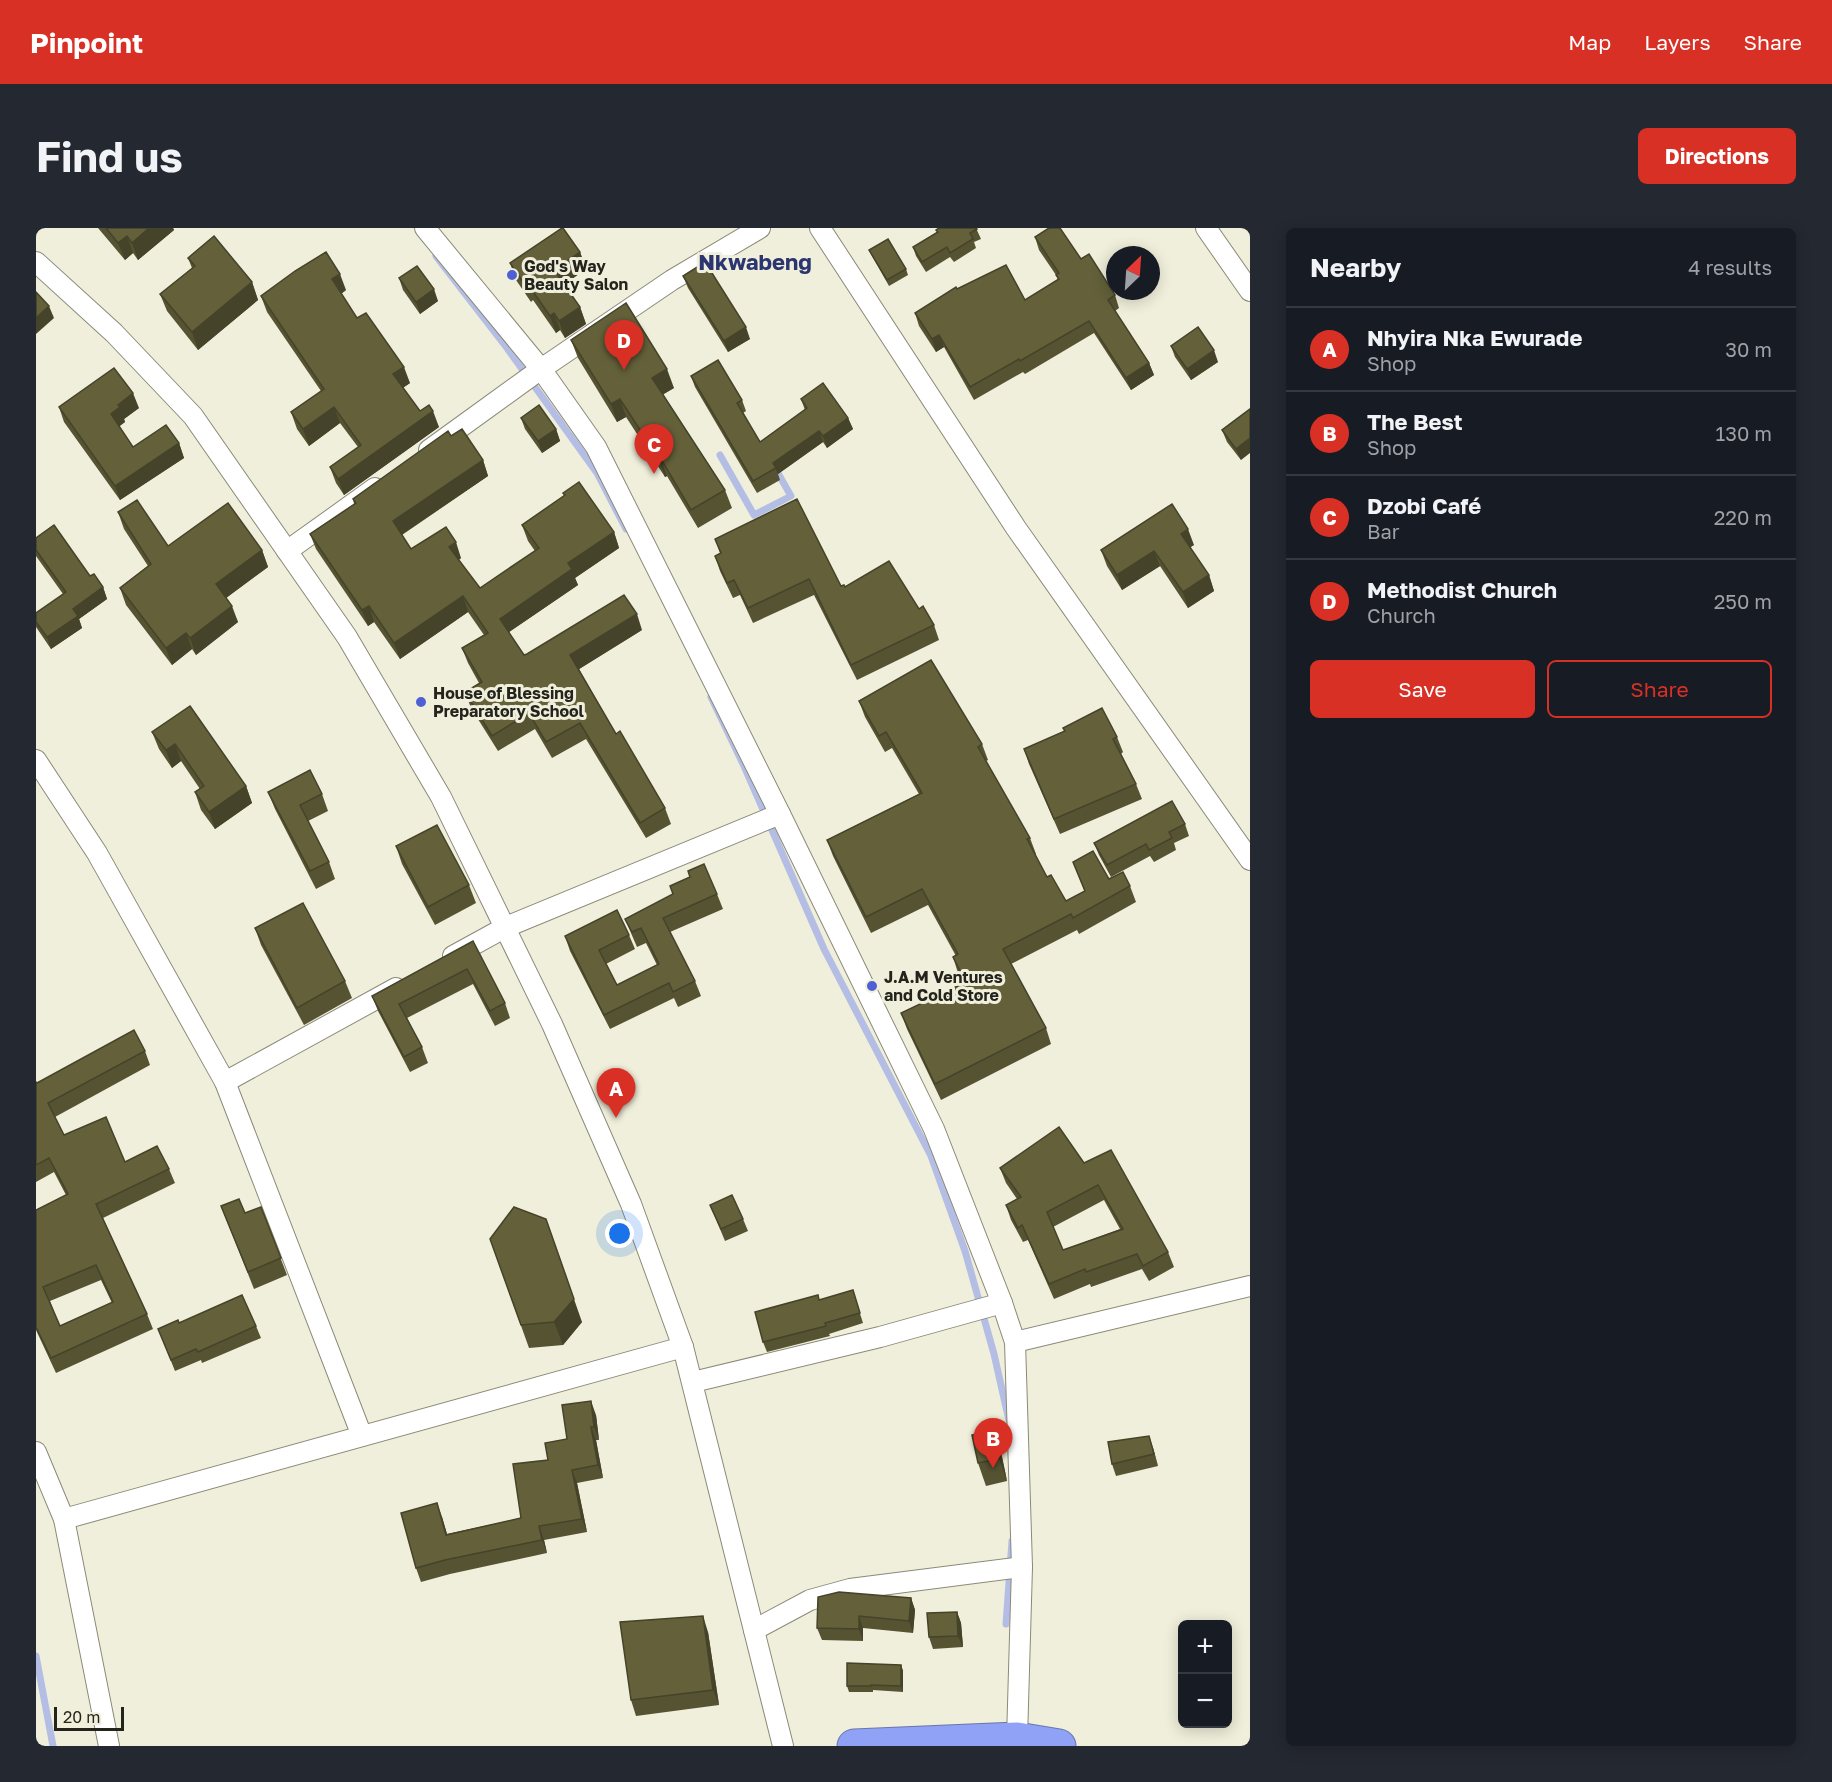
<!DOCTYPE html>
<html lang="en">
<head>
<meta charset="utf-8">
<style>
  body { margin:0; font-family:"Golos Text",sans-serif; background:#242831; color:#f1f3f6 }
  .controls { position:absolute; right:18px; bottom:18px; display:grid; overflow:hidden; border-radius:9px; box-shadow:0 3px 15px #0003 }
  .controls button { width:54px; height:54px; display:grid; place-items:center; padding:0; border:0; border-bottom:2px solid #363941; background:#171b24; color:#f1f3f6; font:30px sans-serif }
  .compass { position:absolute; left:1070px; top:18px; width:54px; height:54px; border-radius:50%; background:#171b24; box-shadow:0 3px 15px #0003; rotate:25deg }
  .scale { position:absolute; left:18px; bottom:15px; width:70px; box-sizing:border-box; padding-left:6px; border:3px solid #24241d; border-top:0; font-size:16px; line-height:21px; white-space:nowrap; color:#24241d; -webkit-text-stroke:4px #f0efdb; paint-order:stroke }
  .you { position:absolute; left:584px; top:1006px; width:21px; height:21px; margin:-15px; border:4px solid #fff; border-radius:50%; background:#1a73e8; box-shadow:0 0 0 9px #1a73e833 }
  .badge { display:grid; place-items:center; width:39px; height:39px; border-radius:50%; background:#d93025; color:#fff; font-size:20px; font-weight:700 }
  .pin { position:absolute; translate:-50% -50px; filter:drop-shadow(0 2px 3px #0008) }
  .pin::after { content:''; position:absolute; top:32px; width:21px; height:18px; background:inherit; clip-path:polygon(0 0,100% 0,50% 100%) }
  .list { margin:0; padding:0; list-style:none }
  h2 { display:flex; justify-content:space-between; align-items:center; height:78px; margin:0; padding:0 24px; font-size:26px }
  h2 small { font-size:20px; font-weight:400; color:#9ea1a6 }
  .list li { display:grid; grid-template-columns:39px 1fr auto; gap:18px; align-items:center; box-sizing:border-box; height:84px; padding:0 24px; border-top:2px solid #363941 }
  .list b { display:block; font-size:22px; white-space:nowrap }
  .list p { margin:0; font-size:20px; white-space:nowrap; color:#9ea1a6 }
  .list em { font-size:20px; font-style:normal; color:#9ea1a6 }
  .actions { display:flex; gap:12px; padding:18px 24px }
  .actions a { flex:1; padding:14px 0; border:2px solid #d93025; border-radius:9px; text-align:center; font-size:21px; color:#d93025 }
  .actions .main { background:#d93025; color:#fff }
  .map { position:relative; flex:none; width:1214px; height:1518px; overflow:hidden; border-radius:9px }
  header { display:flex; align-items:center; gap:36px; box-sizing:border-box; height:84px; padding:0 30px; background:#d93025; color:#fff }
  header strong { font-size:28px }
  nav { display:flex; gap:33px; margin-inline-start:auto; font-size:21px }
  .intro { display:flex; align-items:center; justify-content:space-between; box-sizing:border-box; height:144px; padding:0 36px }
  h1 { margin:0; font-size:42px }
  .button { padding:15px 27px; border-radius:9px; background:#d93025; color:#fff; font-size:21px; font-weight:700 }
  main { display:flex; gap:36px; padding:0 36px }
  aside { flex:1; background:#171b24; border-radius:9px; box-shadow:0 3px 15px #0003 }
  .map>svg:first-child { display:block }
</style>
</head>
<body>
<header>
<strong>Pinpoint</strong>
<nav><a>Map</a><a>Layers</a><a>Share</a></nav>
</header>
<div class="intro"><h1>Find us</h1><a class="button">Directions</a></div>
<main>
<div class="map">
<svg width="1214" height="1518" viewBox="0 0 1214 1518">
  <rect width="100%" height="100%" fill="#f0efdb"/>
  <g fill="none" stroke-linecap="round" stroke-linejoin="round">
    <g stroke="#b4bee5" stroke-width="7">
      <polyline points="400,28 468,116 561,245 590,301"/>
      <polyline points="684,227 718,287 755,268 739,240"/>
      <polyline points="675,469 708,538 788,721 895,928 929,1023 958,1126 974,1197"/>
      <polyline points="970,1396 976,1313"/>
      <polyline points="0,1428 17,1518"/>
    </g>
    <g stroke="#8b8a78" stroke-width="22">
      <g id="street">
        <polyline points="389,0 505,141 560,219 744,586 898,901 966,1075 979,1114 986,1339 981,1511"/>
        <polyline points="784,0 980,300 1214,632"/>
        <polyline points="1170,0 1214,63"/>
        <polyline points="0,34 78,105 157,188 311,409 405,569 516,796 595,976 647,1119 747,1518"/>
        <polyline points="393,222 505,141 636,52 724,0"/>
        <polyline points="251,323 339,260"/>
        <polyline points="0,532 61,625 189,854 326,1208"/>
        <polyline points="417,728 470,699 744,586"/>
        <polyline points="189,854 360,760"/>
        <polyline points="979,1114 1214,1058"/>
        <polyline points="657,1154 844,1109 966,1075"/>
        <polyline points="0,1224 28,1291 73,1518"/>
        <polyline points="28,1291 647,1119"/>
        <polyline points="718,1402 774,1372 814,1361 986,1339"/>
      </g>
    </g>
    <g stroke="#6a76aa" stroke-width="35">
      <polyline id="highway" points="818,1518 981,1511 1023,1518"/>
    </g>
    <use href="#street" stroke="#fff" stroke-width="20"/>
    <use href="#highway" stroke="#8fa2f6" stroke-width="33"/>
  </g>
  <g fill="#555332" fill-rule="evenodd">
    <polygon points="62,0 137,0 138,2 102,32 97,25 89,32"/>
    <polygon points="940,0 945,11 938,14 940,20 918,34 914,29 890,44 880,28 877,19 901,5 900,2"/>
    <polygon points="999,9 1045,31 1079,67 1083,80 1079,83 1113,135 1118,147 1095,162 1058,105 989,146 987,144 938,172 908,119 900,124 883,98 879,85 921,61 989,72 1022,52 1020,47 1003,22"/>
    <polygon points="833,22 870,41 872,47 853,58 836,28"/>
    <polygon points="544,24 550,41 528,56 544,79 550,96 529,110 524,102 520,105 497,72 495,74 480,52 474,35"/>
    <polygon points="152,30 216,54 222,72 162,122 131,83 124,66 156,40"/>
    <polygon points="647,48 714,111 692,124 652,60"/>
    <polygon points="363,50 402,73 384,86 367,62"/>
    <polygon points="310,62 305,66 321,90 374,155 367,160 384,183 403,199 308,267 300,255 294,239 322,219 304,195 273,218 261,201 255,184 285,163 231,84 225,68"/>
    <polygon points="535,112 638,160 627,166 689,262 696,280 662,300 631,248 629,249 590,189 581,194 542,130"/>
    <polygon points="1135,118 1182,134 1155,152 1139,129"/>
    <polygon points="655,148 706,172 710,183 707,185 724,214 769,182 765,171 812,190 817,201 791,220 787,214 742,246 744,252 721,265 659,159"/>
    <polygon points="23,179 103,180 88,191 89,194 83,198 97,219 143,215 148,230 84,272 28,194"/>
    <polygon points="1214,181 1205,232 1191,214 1186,202"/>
    <polygon points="485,190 520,201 524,213 506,225 489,201"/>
    <polygon points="415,208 447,232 452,248 366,307 375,321 425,330 423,332 444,360 499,323 492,313 486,297 528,268 527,265 578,304 583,320 539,350 542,357 473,404 488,427 606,402 543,441 580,506 629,580 635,596 610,610 550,511 516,530 499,501 462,523 435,480 429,464 443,455 432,435 426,420 448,407 432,384 364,431 338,394 332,398 280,321 274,306 318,276 317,271"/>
    <polygon points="82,284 132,318 226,322 232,339 190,370 202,394 160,427 156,421 136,437 90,377 84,360 112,338 88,301"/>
    <polygon points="0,310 54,348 67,359 71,371 43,391 46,400 15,421 0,399 0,385 27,366 0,328"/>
    <polygon points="679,311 809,359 883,381 898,397 903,412 821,452 778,367 717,395 704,367 697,370 684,343 679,328 684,325"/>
    <polygon points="1158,317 1154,319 1173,347 1178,363 1152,380 1124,338 1086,362 1071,338 1065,322"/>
    <polygon points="823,473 946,516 952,532 950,533 994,610 1000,626 999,626 1011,649 1030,673 1049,664 1037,634 1073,651 1094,658 1100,674 1043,706 1041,702 975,736 1010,800 1015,816 905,872 871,801 865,785 928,755 922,745 917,729 920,728 892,677 835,705 797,628 791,612 883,566 856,520 849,524 829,489"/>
    <polygon points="116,504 210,558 216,575 179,601 165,582 159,564 164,561 145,533 136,540 123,521"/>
    <polygon points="1081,509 1087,524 1085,526 1100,556 1106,571 1024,606 993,536 988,521"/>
    <polygon points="232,564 286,566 292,583 272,593 293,634 299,651 280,661 239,581"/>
    <polygon points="1149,596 1153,608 1138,615 1140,622 1118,634 1114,628 1075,649 1063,627 1058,615"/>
    <polygon points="360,618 433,657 440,675 399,697 366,636"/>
    <polygon points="634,658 681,666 687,681 634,704 659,753 665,768 642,779 638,770 574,801 534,723 529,708 593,707 599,721 570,736 581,757 621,737 610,715 601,719 589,691 637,666"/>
    <polygon points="219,700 309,753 316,770 268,797 225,717"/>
    <polygon points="437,713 469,775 474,790 459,798 437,756 371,790 386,819 392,835 374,844 342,783 336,768"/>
    <path d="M109 823 114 837 19 889 28 907 89 934 133 941 139 955 67 990 111 1086 117 1101 20 1145 0 1102V982L30 967 18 944 0 954V854L1 855ZM65 1052 76 1075 24 1098 14 1073Z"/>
    <path d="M1048 935 1132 1024 1138 1039 1113 1053 1106 1041 1055 1059 1054 1056 1018 1071 992 1012 987 1014 975 992 970 977 981 971 970 955 964 940ZM1068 972 1084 1001 1027 1022 1017 999Z"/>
    <polygon points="674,977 707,991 712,1003 689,1013"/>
    <polygon points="185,978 209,985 225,979 251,1047 218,1061"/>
    <polygon points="454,1011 546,1094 527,1117 493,1120"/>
    <polygon points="784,1072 820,1073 827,1095 793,1106 794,1108 731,1124 727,1114"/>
    <polygon points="143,1095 220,1098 225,1110 166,1135 165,1132 139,1143 122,1101"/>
    <polygon points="560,1187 563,1212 560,1212 567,1250 541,1255 551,1304 508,1312 511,1325 414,1346 385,1354 380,1340 406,1289 411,1306 485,1290 512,1232 531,1211"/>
    <polygon points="956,1202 965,1224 971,1253 950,1258 942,1235"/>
    <polygon points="1117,1220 1122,1238 1080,1248 1076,1236"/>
    <polygon points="875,1370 879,1382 877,1405 827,1400 827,1413 786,1412 781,1400"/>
    <polygon points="921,1384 925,1395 927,1419 897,1421 893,1409"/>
    <polygon points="672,1404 683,1477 600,1488 595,1472"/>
    <polygon points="865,1437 867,1443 867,1464 837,1462 837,1464 813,1464 811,1458"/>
  </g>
  <g fill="#454329">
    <polygon points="113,0 137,0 138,2 102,32 96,15"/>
    <polygon points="91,8 97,25 89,32 82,15"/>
    <polygon points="544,24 550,41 525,59 518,42"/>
    <polygon points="304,46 310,62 302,68 296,51"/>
    <polygon points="216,54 222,72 162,122 156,104"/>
    <polygon points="398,61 402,73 384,86 380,74"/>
    <polygon points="13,78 18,90 0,106 0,90"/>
    <polygon points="544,79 550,96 529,110 523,93"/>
    <polygon points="518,85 524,102 520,105 514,88"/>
    <polygon points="710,99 714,111 692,124 688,113"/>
    <polygon points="903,107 908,119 900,124 896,111"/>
    <polygon points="1178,122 1182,134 1155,152 1151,141"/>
    <polygon points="1113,135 1118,147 1095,162 1090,150"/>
    <polygon points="368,139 374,155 363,162 357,146"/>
    <polygon points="631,141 638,160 623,169 616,150"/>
    <polygon points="97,165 103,180 88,191 89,194 80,201 75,186 82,177"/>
    <polygon points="584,171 590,189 581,194 575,176"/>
    <polygon points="298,179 304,195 273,218 267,201"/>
    <polygon points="397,183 403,199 308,267 302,251"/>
    <polygon points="812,190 817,201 791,220 787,208"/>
    <polygon points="520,201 524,213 506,225 502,213"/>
    <polygon points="783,203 787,214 742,246 737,235"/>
    <polygon points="1214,210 1214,225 1205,232 1200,221"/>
    <polygon points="143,215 148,230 84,272 79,258"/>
    <polygon points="624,229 631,248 629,249 623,231"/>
    <polygon points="447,232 452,248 362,309 357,293"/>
    <polygon points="1152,301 1158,317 1150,322 1145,306"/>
    <polygon points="578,304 583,320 539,350 542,357 470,406 464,391 532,335"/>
    <polygon points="420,314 425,330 419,334 413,319"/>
    <polygon points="226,322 232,339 186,373 180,356"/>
    <polygon points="1118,323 1124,338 1086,362 1081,347"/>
    <polygon points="1173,347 1178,363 1152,380 1147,364"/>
    <polygon points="67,359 71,371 43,391 46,400 15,421 11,409 37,381"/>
    <polygon points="427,368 432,384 364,431 358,415"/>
    <polygon points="196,378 202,394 160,427 154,410"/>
    <polygon points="333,378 338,394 332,398 326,382"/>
    <polygon points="601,386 606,402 540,443 534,427"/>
    <polygon points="150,405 156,421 136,437 130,420"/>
    <polygon points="139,516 145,533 136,540 130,522"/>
    <polygon points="210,558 216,575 179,601 173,584"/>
    <polygon points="518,1014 546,1094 527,1117 518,1094"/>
    <polygon points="555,1173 560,1187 563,1212 558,1199"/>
    <polygon points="555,1199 560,1212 567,1250 562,1237"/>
    <polygon points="956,1202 965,1224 971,1253 963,1231"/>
    <polygon points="1113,1208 1117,1220 1122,1238 1118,1226"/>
    <polygon points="536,1242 541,1255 551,1304 546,1291"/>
    <polygon points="401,1275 406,1289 415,1320 410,1307"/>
    <polygon points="503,1298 508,1312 511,1325 506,1312"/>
    <polygon points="875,1370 879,1382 877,1405 873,1393"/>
    <polygon points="921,1384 925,1395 927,1419 922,1408"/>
    <polygon points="667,1388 672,1404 683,1477 677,1462"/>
    <polygon points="823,1388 827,1400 827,1413 823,1401"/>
    <polygon points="865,1437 867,1443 867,1464 865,1458"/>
  </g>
  <g fill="#63603a" stroke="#454329" stroke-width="1.5" fill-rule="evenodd">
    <polygon points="70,0 113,0 96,15 91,8 82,15"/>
    <polygon points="526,0 527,0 544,24 518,42 544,79 523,93 518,85 514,88 491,55 489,57 474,35"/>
    <polygon points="903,0 940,0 941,1 934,5 937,11 914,25 911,19 886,34 877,19 902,4 900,2"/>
    <polygon points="1013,0 1024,0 1045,31 1053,26 1079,67 1072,72 1113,135 1090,150 1053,93 984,133 983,131 934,159 903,107 896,111 879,85 920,59 921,61 970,37 989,72 1023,51 1020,47 1023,45 999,9"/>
    <polygon points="178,8 216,54 156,104 124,66 159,38 152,30"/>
    <polygon points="852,11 870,41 851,52 833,22"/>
    <polygon points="290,24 304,46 296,51 321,90 330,85 368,139 357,146 384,183 393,177 397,183 302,251 294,239 325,217 298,179 267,201 255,184 288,161 225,68 259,43"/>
    <polygon points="669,34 710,99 688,113 647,48"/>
    <polygon points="381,38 398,61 380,74 363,50"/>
    <polygon points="0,64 13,78 0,90"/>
    <polygon points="590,75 631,141 616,150 689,262 655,282 624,229 623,231 584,171 575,176 535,112"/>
    <polygon points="1162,99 1178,122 1151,141 1135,118"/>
    <polygon points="682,132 706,172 701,175 724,214 771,180 765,171 787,155 812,190 787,208 783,203 737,235 740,240 717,253 655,148"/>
    <polygon points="78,140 97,165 82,177 84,179 75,186 97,219 130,197 143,215 79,258 23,179"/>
    <polygon points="503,177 520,201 502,213 485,190"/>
    <polygon points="1214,181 1214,210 1200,221 1186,202"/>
    <polygon points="426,201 447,232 357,293 375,321 410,299 420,314 413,319 444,360 503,320 486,297 529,267 527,265 543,254 578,304 532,335 536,341 464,391 488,427 491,426 588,367 601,386 534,427 580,506 584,503 629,580 604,595 544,495 510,514 493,485 456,508 429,464 446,454 426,420 452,405 427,368 358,415 333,378 326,382 274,306 320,275 317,271 412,203 415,208"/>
    <polygon points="761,271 805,358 808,357 809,359 853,333 883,381 887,378 898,397 815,437 773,351 712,380 698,352 691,355 679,328 685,325 679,311"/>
    <polygon points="101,272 132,318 192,275 226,322 180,356 196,378 154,410 150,405 130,420 84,360 115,336 82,284"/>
    <polygon points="1136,276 1152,301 1145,306 1173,347 1147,364 1118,323 1081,347 1065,322"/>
    <polygon points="18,297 54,348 58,346 67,359 37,381 42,388 11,409 0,394 0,385 30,364 0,322 0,310"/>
    <polygon points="895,432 946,516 942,519 994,610 991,611 1011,649 1015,647 1030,673 1049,663 1037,634 1057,623 1073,651 1087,644 1094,658 1037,690 1035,686 967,721 1010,800 899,856 865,785 930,754 917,729 922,726 886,661 830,689 791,612 886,565 850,504 843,508 823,473"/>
    <polygon points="154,478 210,558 173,584 159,564 168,558 139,516 130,522 116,504"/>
    <polygon points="1066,480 1081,509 1077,511 1100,556 1018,591 988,521 1029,503 1027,500"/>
    <polygon points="274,542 286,566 264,577 293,634 274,643 232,564"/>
    <polygon points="1136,573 1149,596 1133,604 1136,610 1113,622 1110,616 1071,637 1058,615"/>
    <polygon points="401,597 433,657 392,679 360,618"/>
    <polygon points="668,636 681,666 627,690 659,753 637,764 633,755 568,787 529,708 581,682 593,707 563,722 581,757 623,736 605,700 596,704 589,691 637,666 634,658 654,649 652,643"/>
    <polygon points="267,675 309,753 261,780 219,700"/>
    <polygon points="437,713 469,775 454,783 431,741 363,776 386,819 368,829 336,768"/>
    <path d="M98 802 109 823 12 875 28 907 70 889 89 934 121 918 133 941 60 976 111 1086 15 1130 0 1099V982L32 966 13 930 0 937V854L1 855ZM60 1037 77 1074 24 1098 7 1059Z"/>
    <path d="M1023 899 1048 935 1075 922 1132 1024 1107 1038 1101 1026 1050 1044 1049 1041 1013 1056 986 997 982 1000 970 977 985 969 964 940ZM1062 957 1087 1001 1027 1022 1011 984Z"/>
    <polygon points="696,967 707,991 685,1001 674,977"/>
    <polygon points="203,971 209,985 225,979 245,1030 212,1044 185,978"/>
    <polygon points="478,979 510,991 538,1071 518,1094 485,1097 454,1011"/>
    <polygon points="817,1062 824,1085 789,1095 790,1098 727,1114 719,1084 782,1067 783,1072"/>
    <polygon points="206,1067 220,1098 162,1124 160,1121 135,1132 122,1101 142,1092 143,1095"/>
    <polygon points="555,1173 558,1199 555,1199 562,1237 536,1242 546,1291 503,1298 506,1312 409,1332 380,1340 365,1285 401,1275 410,1307 485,1290 477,1236 512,1232 509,1215 531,1211 526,1177"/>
    <polygon points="956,1202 963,1231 942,1235 936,1207"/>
    <polygon points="1113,1208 1118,1226 1076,1236 1072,1214"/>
    <polygon points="803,1364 875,1370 873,1393 823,1388 823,1401 781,1400 782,1369"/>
    <polygon points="921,1384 922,1408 893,1409 891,1385"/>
    <polygon points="667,1388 677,1462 595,1472 584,1394"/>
    <polygon points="811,1435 865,1437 865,1458 835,1457 835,1458 811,1458"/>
  </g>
  <g fill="#4f60d5" stroke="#f0efdb" stroke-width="2">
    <circle cx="476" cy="47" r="6"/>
    <circle cx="385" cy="474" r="6"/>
    <circle cx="836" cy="758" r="6"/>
  </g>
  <g text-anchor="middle" stroke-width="6" stroke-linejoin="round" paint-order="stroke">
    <g font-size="16" font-weight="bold" fill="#24241d" stroke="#f0efdb" text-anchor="start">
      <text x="488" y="44">God's Way<tspan x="488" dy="18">Beauty Salon</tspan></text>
      <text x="397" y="471">House of Blessing<tspan x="397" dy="18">Preparatory School</tspan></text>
      <text x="848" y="755">J.A.M Ventures<tspan x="848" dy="18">and Cold Store</tspan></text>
    </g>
    <g font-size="22" font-weight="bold" fill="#2b356f" stroke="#f0efdb">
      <text x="719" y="42">Nkwabeng</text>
    </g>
  </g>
</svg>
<div class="controls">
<button>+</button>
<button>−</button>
</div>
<svg class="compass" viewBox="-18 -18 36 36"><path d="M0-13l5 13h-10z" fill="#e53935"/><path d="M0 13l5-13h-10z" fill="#9ea1a6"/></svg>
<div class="scale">20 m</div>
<div class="you"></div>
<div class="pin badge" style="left:580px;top:890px">A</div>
<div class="pin badge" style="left:957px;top:1240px">B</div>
<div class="pin badge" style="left:618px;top:246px">C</div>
<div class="pin badge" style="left:588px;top:142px">D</div>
</div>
<aside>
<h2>Nearby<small>4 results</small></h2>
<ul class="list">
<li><span class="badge">A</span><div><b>Nhyira Nka Ewurade</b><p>Shop</p></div><em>30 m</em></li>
<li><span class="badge">B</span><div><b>The Best</b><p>Shop</p></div><em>130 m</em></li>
<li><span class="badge">C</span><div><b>Dzobi Café</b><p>Bar</p></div><em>220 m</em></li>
<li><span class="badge">D</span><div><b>Methodist Church</b><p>Church</p></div><em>250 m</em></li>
</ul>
<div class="actions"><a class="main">Save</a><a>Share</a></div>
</aside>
</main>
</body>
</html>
